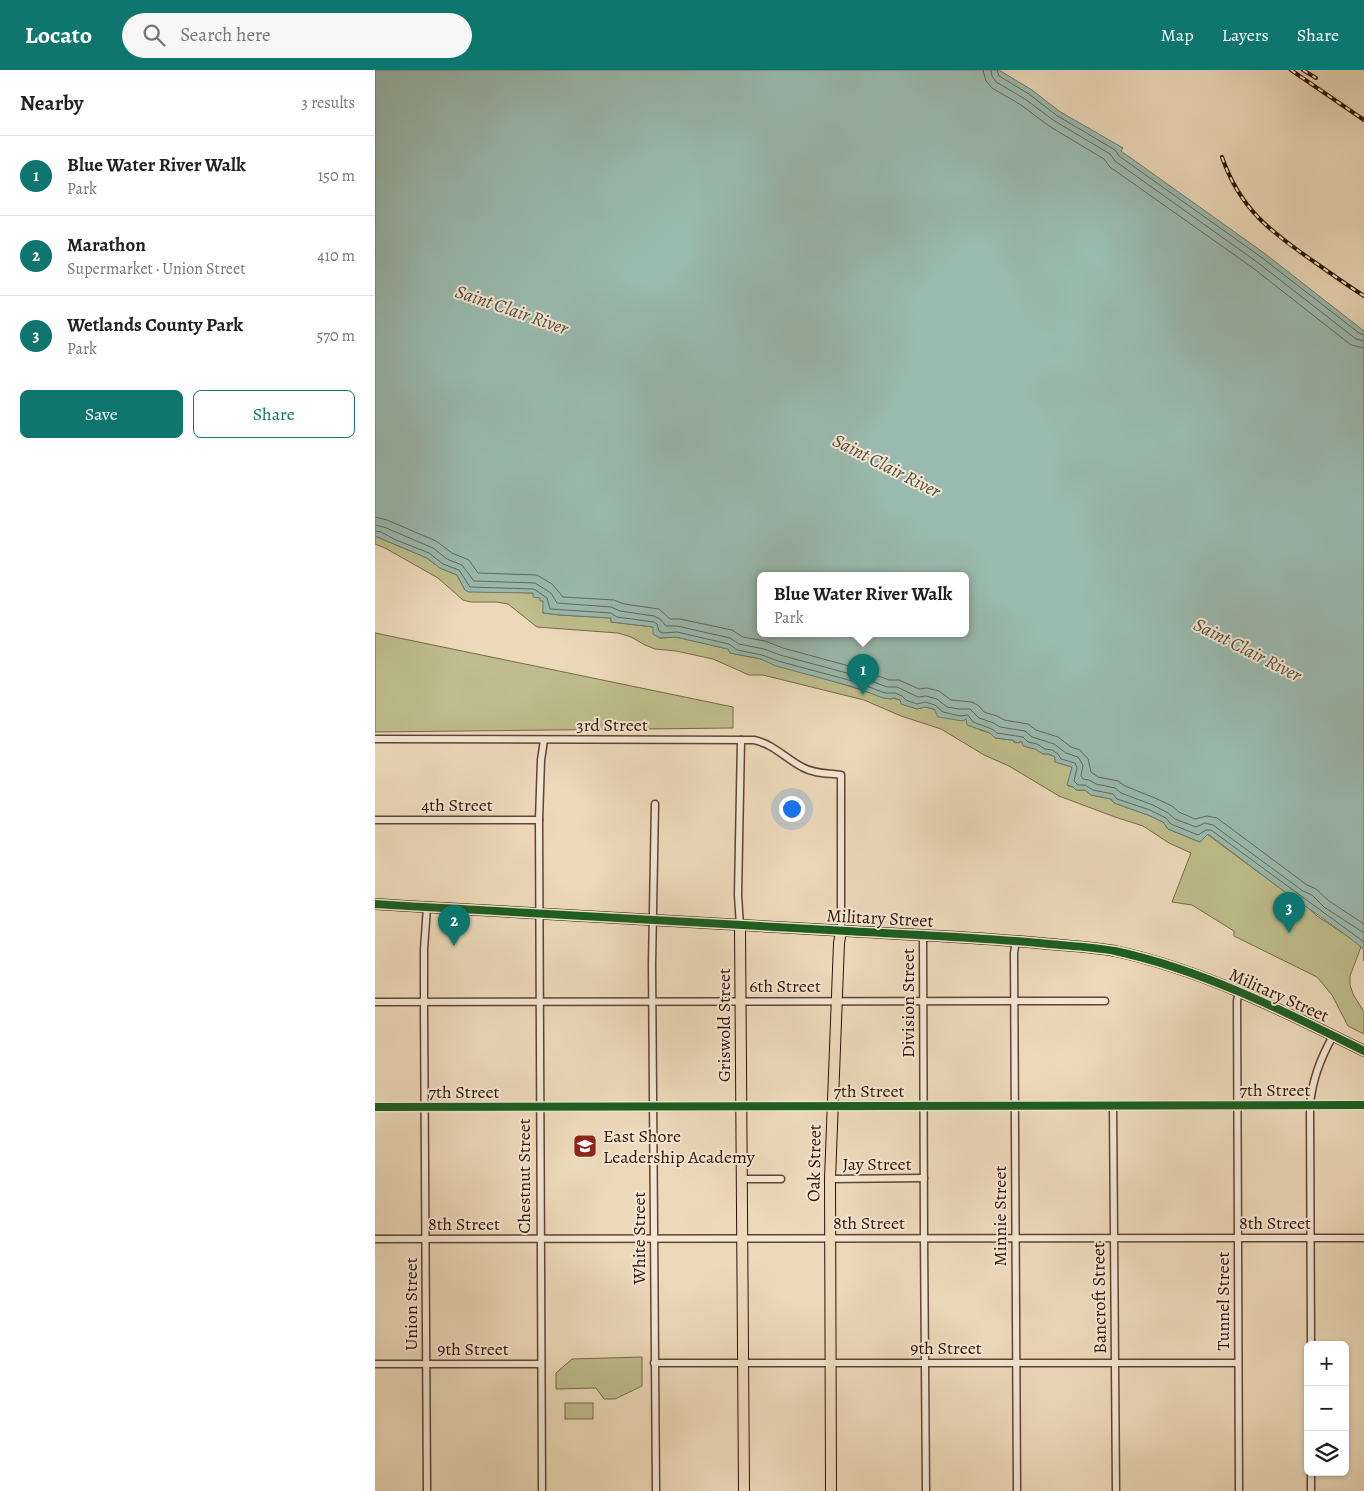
<!DOCTYPE html>
<html lang="en">
<head>
<meta charset="utf-8">
<style>
  body { margin:0; font-family:Alegreya,serif; background:#f6f6f6; color:#202124 }
  .controls { position:absolute; right:15px; bottom:15px; display:grid; overflow:hidden; border-radius:8px; box-shadow:0 1px 4px #0004 }
  .controls button { width:45px; height:45px; display:grid; place-items:center; padding:0; border:0; border-bottom:1px solid #e0e0e0; background:#fff; color:#202124; font:25px sans-serif }
  .you { position:absolute; left:416px; top:738px; width:18px; height:18px; margin:-12px; border:4px solid #fff; border-radius:50%; background:#1a73e8; box-shadow:0 0 0 8px #1a73e833 }
  .badge { display:grid; place-items:center; width:32px; height:32px; border-radius:50%; background:#0f766e; color:#fff; font-size:16px; font-weight:700 }
  .pin { position:absolute; translate:-50% -41px; filter:drop-shadow(0 1px 2px #0008) }
  .pin::after { content:''; position:absolute; top:26px; width:18px; height:15px; background:inherit; clip-path:polygon(0 0,100% 0,50% 100%) }
  .popup { position:absolute; left:382px; top:502px; width:212px; height:65px; box-sizing:border-box; display:grid; place-content:center; border-radius:8px; background:#fff; filter:drop-shadow(0 1px 4px #0005); font-size:16px; white-space:nowrap; color:#757577 }
  .popup b { font-size:19px; color:#202124 }
  .popup::after { content:''; position:absolute; left:50%; top:100%; margin-left:-10px; border:10px solid transparent; border-top-color:#fff }
  .list { margin:0; padding:0; list-style:none }
  h2 { display:flex; justify-content:space-between; align-items:center; height:65px; margin:0; padding:0 20px; font-size:21px }
  h2 small { font-size:16px; font-weight:400; color:#757577 }
  .list li { display:grid; grid-template-columns:32px 1fr auto; gap:15px; align-items:center; box-sizing:border-box; height:80px; padding:0 20px; border-top:1px solid #e0e0e0 }
  .list b { display:block; font-size:19px; white-space:nowrap }
  .list p { margin:0; font-size:16px; white-space:nowrap; color:#757577 }
  .list em { font-size:16px; font-style:normal; color:#757577 }
  .actions { display:flex; gap:10px; padding:15px 20px }
  .actions a { flex:1; padding:11px 0; border:1px solid #0f766e; border-radius:8px; text-align:center; font-size:18px; color:#0f766e }
  .actions .main { background:#0f766e; color:#fff }
  .icon { flex:none; width:28px; height:28px; fill:none; stroke:currentColor; stroke-width:2; stroke-linecap:round; stroke-linejoin:round }
  .map { position:relative; flex:none; width:989px; height:1421px; overflow:hidden }
  header { display:flex; align-items:center; gap:30px; box-sizing:border-box; height:70px; padding:0 25px; background:#0f766e; color:#fff }
  header strong { font-size:24px }
  nav { display:flex; gap:28px; margin-inline-start:auto; font-size:18px }
  .search { width:350px; height:45px; background:#f6f6f6; display:flex; align-items:center; gap:12px; box-sizing:border-box; padding:0 18px; border-radius:28px; color:#757577; font-size:19px }
  main { display:flex }
  aside { flex:1; background:#fff }
  .map>svg:first-child { display:block }
</style>
</head>
<body>
<header>
<strong>Locato</strong>
<div class="search"><svg class="icon" aria-label="search" viewBox="0 0 24 24"><circle cx="10" cy="10" r="6"/><path d="M15 15l6 6"/></svg>Search here</div>
<nav><a>Map</a><a>Layers</a><a>Share</a></nav>
</header>
<main>
<aside>
<h2>Nearby<small>3 results</small></h2>
<ul class="list">
<li><span class="badge">1</span><div><b>Blue Water River Walk</b><p>Park</p></div><em>150 m</em></li>
<li><span class="badge">2</span><div><b>Marathon</b><p>Supermarket · Union Street</p></div><em>410 m</em></li>
<li><span class="badge">3</span><div><b>Wetlands County Park</b><p>Park</p></div><em>570 m</em></li>
</ul>
<div class="actions"><a class="main">Save</a><a>Share</a></div>
</aside>
<div class="map">
<svg width="989" height="1421" viewBox="0 0 989 1421">
  <rect width="100%" height="100%" fill="#ecd9ba"/>
  <filter id="stains"><feTurbulence type="fractalNoise" baseFrequency=".004" numOctaves="4"/><feColorMatrix values="0 0 0 0 .2 0 0 0 0 .09 0 0 0 0 .02 0 0 0 .5 -.17"/></filter>
  <radialGradient id="worn" r=".72"><stop offset=".6" stop-color="#630" stop-opacity="0"/><stop offset="1" stop-color="#630" stop-opacity=".3"/></radialGradient>
  <g fill="#bebd8b" stroke="#786848">
    <polygon points="0,466 52,488 65,498 82,505 90,520 158,523 169,531 168,543 185,545 236,548 236,552 278,557 285,568 301,567 353,579 355,583 386,589 516,629 518,628 525,630 527,634 542,639 550,637 591,648 605,660 615,663 620,668 637,670 640,673 647,672 649,676 661,679 668,684 674,684 680,687 680,692 697,697 693,716 698,717 701,720 710,720 716,725 736,729 739,733 773,745 788,752 793,759 825,772 832,764 922,831 930,835 942,846 983,873 986,877 975,906 975,915 978,924 989,942 989,964 973,956 957,925 942,907 859,866 859,861 817,835 797,832 816,783 794,773 768,756 740,747 684,726 634,696 609,685 566,659 526,646 489,630 388,605 374,605 338,589 301,581 280,579 270,575 256,567 243,563 162,557 133,534 122,532 96,532 88,530 63,508 10,478 0,474"/>
    <polygon points="0,563 358,637 358,658 0,662"/>
    <polygon points="267,1287 267,1316 240,1329 229,1329 221,1318 181,1319 181,1303 197,1289"/>
    <rect x="190" y="1333" width="28" height="16"/>
  </g>
  <path fill="#99baae" stroke="#6f776a" fill-rule="evenodd" d="M0 0H624L657 20 684 41 748 78 746 81 889 183 989 261V891C988 888 989 883 989 880 987 876 929 834 922 831L833 764 825 772 793 759 788 752 773 745 739 733 736 729 716 725 710 720H701L698 717 692 715 697 697 680 692V687L674 684H668L660 679 648 676 647 672 645 671 643 673 637 670 620 668 615 663 592 655 591 649 588 651 563 647 559 639 550 637 542 639 526 634 525 630 519 628 516 629 508 628 479 617 401 596 386 589 355 583 353 579 301 567 285 568 278 564V557L236 552V548L185 545 168 543V531H165V528L158 527V523L94 522 90 520 82 505 65 498 52 488 0 466ZM386 506H590V564H386Z"/>
  <g fill="none" stroke-linecap="round" stroke-linejoin="round">
    <g stroke="#656659" stroke-width="1">
      <polyline points="608,0 611,11 617,18 646,35 674,56 729,89 735,97 878,198 976,275 989,278"/>
      <polyline points="616,0 617,6 621,12 650,29 678,50 735,84 740,91 882,192 981,269 989,271"/>
      <polyline points="622,0 624,6 654,24 681,45 740,80 744,86 886,187 984,263 989,265"/>
      <polyline points="0,447 12,450 61,471 77,483 94,490 103,503 162,505 177,514 188,527 239,530 249,534 284,539 295,549 305,549 357,560 368,567 390,571 408,578 485,599 514,610 524,610 544,619 552,618 564,621 576,630 597,632 604,636 609,642 622,646 629,650 653,654 661,660 683,667 696,677 705,680 713,689 716,702 723,707 743,711 750,716 780,728 797,736 804,742 820,749 832,746 842,748 932,815 941,819 954,831 989,854"/>
      <polyline points="0,455 9,457 58,478 72,489 87,495 99,511 160,513 176,523 182,533 236,537 245,541 279,546 285,549 291,556 302,556 355,568 364,574 389,579 405,585 483,606 512,617 522,617 543,627 551,626 562,629 572,637 584,639 595,639 604,648 619,653 625,657 650,661 657,667 679,674 691,683 703,687 708,695 706,706 708,709 714,710 721,714 740,718 746,723 778,735 793,743 800,749 821,757 830,753 838,755 928,821 937,825 949,837 989,863"/>
      <polyline points="0,461 6,462 21,470 54,483 68,494 84,500 95,517 159,519 172,528 175,539 236,543 242,547 279,552 282,554 284,561 287,563 302,562 354,574 362,580 387,585 403,591 481,612 510,623 520,623 527,626 531,630 542,634 550,632 560,635 568,642 585,646 593,645 598,652 617,659 622,663 648,667 653,672 662,674 670,679 677,680 683,684 686,689 700,693 702,698 699,711 703,715 710,715 718,720 738,724 742,729 775,740 791,748 796,754 823,765 831,760 836,760 989,872"/>
    </g>
    <g stroke="#604432" stroke-width="9">
      <g id="minor">
        <path d="M0 669 379 670C398 674 410 688 427 697 439 704 453 703 466 705V861"/>
        <polyline points="280,734 277,894 281,1421"/>
        <polyline points="0,750 164,750"/>
        <polyline points="52,837 49,879 49,939 52,1421"/>
        <polyline points="365,856 363,825 366,670"/>
        <polyline points="548,866 549,1168 551,1421"/>
        <polyline points="641,871 639,883 642,1421"/>
        <polyline points="864,921 862,931 864,1421"/>
        <polyline points="0,932 730,931"/>
        <polyline points="738,1036 741,1421"/>
        <polyline points="0,1037 989,1035"/>
        <polyline points="367,1109 406,1109"/>
        <polyline points="455,1109 549,1108"/>
        <polyline points="0,1169 989,1168"/>
        <path d="M936 1275 935 1035C937 1011 946 987 958 966"/>
        <polyline points="279,1293 863,1293"/>
        <polyline points="0,1294 165,1294"/>
        <polyline points="167,1421 164,750 166,690 169,670"/>
        <polyline points="936,1421 936,1402"/>
      </g>
    </g>
    <g stroke="#311204" stroke-width="12">
      <g id="primary">
        <path d="M0 834C157 844 314 853 472 861 539 865 607 867 674 874 696 876 718 877 740 881 828 900 909 941 989 981"/>
        <polyline points="365,856 369,1421"/>
        <polyline points="456,1421 455,1109 464,873 466,861"/>
      </g>
    </g>
    <use href="#minor" stroke="#f3e6d2" stroke-width="6"/>
    <use href="#primary" stroke="#ecd9ba" stroke-width="10"/>
    <g stroke="#311204" stroke-width="4">
      <g id="rail">
        <polyline points="916,0 989,50"/>
        <polyline points="928,0 941,8"/>
        <path d="M847 87C865 139 895 161 938 191 955 203 972 215 989 226"/>
      </g>
    </g>
    <use href="#rail" stroke="#f3e6d2" stroke-width="2" stroke-dasharray="5.5" stroke-linecap="butt"/>
    <g stroke="#f3e6d2" stroke-width="11">
      <g id="cycleway">
        <path d="M0 834C157 844 314 853 472 861 539 865 607 867 674 874 696 876 718 877 740 881 828 900 909 941 989 981"/>
        <polyline points="0,1037 989,1035"/>
      </g>
    </g>
    <use href="#cycleway" stroke="#1b5e20" stroke-width="8"/>
  </g>
  <defs>
    <g id="school-square" transform="scale(1.25)"><rect x="-9" y="-9" width="18" height="18" rx="4" fill="#8f2418" stroke="#f3e6d2"/><path d="M0-5L7-2L0 1L-7-2ZM-4 1L0 2.5L4 1V4Q0 6-4 4Z" fill="#fff"/></g>
  </defs>
  <g fill-rule="evenodd">
    <use href="#school-square" x="210" y="1076"/>
  </g>
  <g text-anchor="middle" stroke-width="4" stroke-linejoin="round" paint-order="stroke">
    <g font-size="18" fill="#311204" stroke="#f3e6d2">
      <text x="237" y="661">3rd Street</text>
      <text x="82" y="741">4th Street</text>
      <text transform="translate(505 848) rotate(3)" y="6">Military Street</text>
      <text x="410" y="922">6th Street</text>
      <text transform="translate(904 925) rotate(24)" y="6">Military Street</text>
      <text transform="translate(533 933) rotate(-90)" y="6">Division Street</text>
      <text transform="translate(349 955) rotate(-90)" y="6">Griswold Street</text>
      <text x="900" y="1026">7th Street</text>
      <text x="494" y="1027">7th Street</text>
      <text x="89" y="1028">7th Street</text>
      <text transform="translate(439 1093) rotate(-89)" y="6">Oak Street</text>
      <text x="502" y="1100">Jay Street</text>
      <text transform="translate(149 1106) rotate(-90)" y="6">Chestnut Street</text>
      <text transform="translate(625 1146) rotate(-90)" y="6">Minnie Street</text>
      <text x="494" y="1159">8th Street</text>
      <text x="900" y="1159">8th Street</text>
      <text x="89" y="1160">8th Street</text>
      <text transform="translate(264 1168) rotate(-90)" y="6">White Street</text>
      <text transform="translate(724 1228) rotate(-91)" y="6">Bancroft Street</text>
      <text transform="translate(848 1231) rotate(-90)" y="6">Tunnel Street</text>
      <text transform="translate(36 1234) rotate(-90)" y="6">Union Street</text>
      <text x="571" y="1284">9th Street</text>
      <text x="98" y="1285">9th Street</text>
    </g>
    <g font-size="18" fill="#311204" stroke="#f3e6d2" text-anchor="start">
      <text x="228" y="1072">East Shore<tspan x="228" dy="21">Leadership Academy</tspan></text>
    </g>
    <g font-size="19" font-style="italic" fill="#554d40" stroke="#f3e6d2">
      <text transform="translate(137 239) rotate(19)" y="7">Saint Clair River</text>
      <text transform="translate(512 395) rotate(27)" y="7">Saint Clair River</text>
      <text transform="translate(873 579) rotate(27)" y="7">Saint Clair River</text>
    </g>
  </g>
  <rect width="100%" height="100%" filter="url(#stains)"/>
  <rect width="100%" height="100%" fill="url(#worn)"/>
</svg>
<div class="controls">
<button>+</button>
<button>−</button>
<button><svg class="icon" aria-label="layers" viewBox="0 0 24 24"><path d="M12 4l9 5-9 5-9-5zM3 14l9 5 9-5"/></svg></button>
</div>
<div class="you"></div>
<div class="pin badge" style="left:488px;top:625px">1</div>
<div class="popup"><b>Blue Water River Walk</b>Park</div>
<div class="pin badge" style="left:79px;top:876px">2</div>
<div class="pin badge" style="left:914px;top:863px">3</div>
</div>
</main>
</body>
</html>
